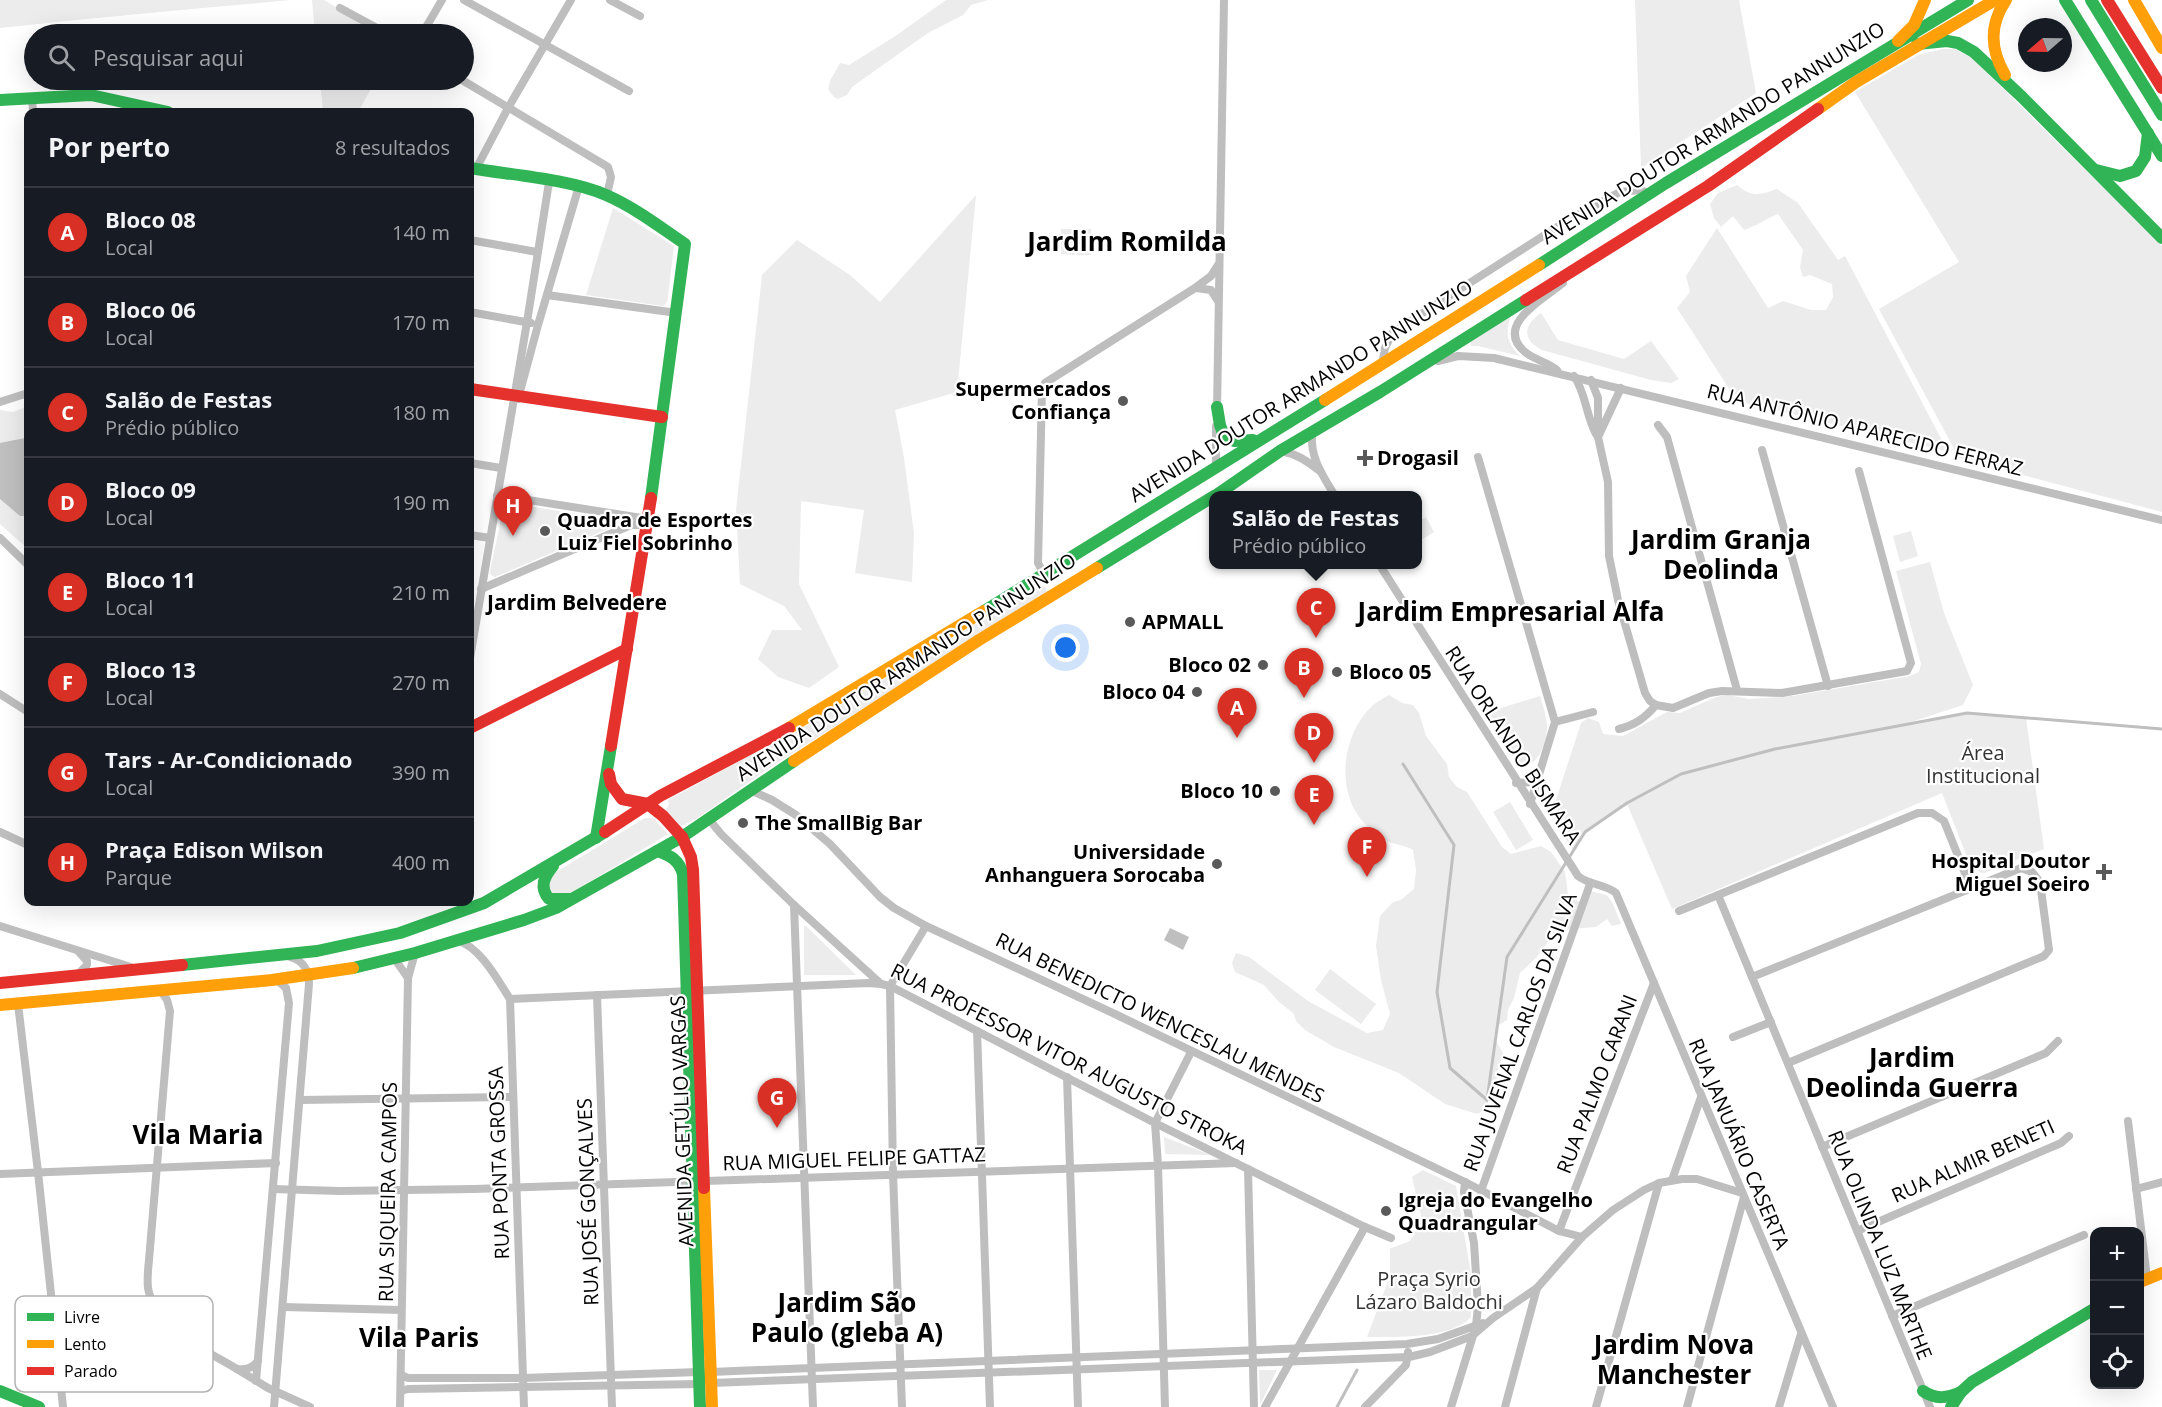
<!DOCTYPE html>
<html lang="pt">
<head>
<meta charset="utf-8">
<style>
  body { margin:0; font-family:"Open Sans",sans-serif; background:#242831; color:#f1f3f6 }
  .controls { position:absolute; right:18px; bottom:18px; display:grid; overflow:hidden; border-radius:12px; box-shadow:0 6px 24px #0002 }
  .controls button { width:54px; height:54px; display:grid; place-items:center; padding:0; border:0; border-bottom:2px solid #363941; background:#171b24; color:#f1f3f6; font:30px sans-serif }
  .compass { position:absolute; left:2018px; top:18px; width:54px; height:54px; border-radius:50%; background:#171b24; box-shadow:0 6px 24px #0002; rotate:250deg }
  .you { position:absolute; left:1066px; top:648px; width:21px; height:21px; margin:-15px; border:4px solid #fff; border-radius:50%; background:#1a73e8; box-shadow:0 0 0 9px #1a73e833 }
  .badge { display:grid; place-items:center; width:39px; height:39px; border-radius:50%; background:#d93025; color:#fff; font-size:20px; font-weight:700 }
  .pin { position:absolute; translate:-50% -50px; filter:drop-shadow(0 2px 3px #0008) }
  .pin::after { content:''; position:absolute; top:32px; width:21px; height:18px; background:inherit; clip-path:polygon(0 0,100% 0,50% 100%) }
  .popup { position:absolute; left:1209px; top:491px; width:213px; height:78px; box-sizing:border-box; display:grid; place-content:center; border-radius:12px; background:#171b24; filter:drop-shadow(0 2px 4px #0005); font-size:20px; white-space:nowrap; color:#9ea1a6 }
  .popup b { font-size:22px; color:#f1f3f6 }
  .popup::after { content:''; position:absolute; left:50%; top:100%; margin-left:-12px; border:12px solid transparent; border-top-color:#171b24 }
  .list { margin:0; padding:0; list-style:none }
  h2 { display:flex; justify-content:space-between; align-items:center; height:78px; margin:0; padding:0 24px; font-size:26px }
  h2 small { font-size:20px; font-weight:400; color:#9ea1a6 }
  .list li { display:grid; grid-template-columns:39px 1fr auto; gap:18px; align-items:center; box-sizing:border-box; height:90px; padding:0 24px; border-top:2px solid #363941 }
  .list b { display:block; font-size:22px; white-space:nowrap }
  .list p { margin:0; font-size:20px; white-space:nowrap; color:#9ea1a6 }
  .list em { font-size:20px; font-style:normal; color:#9ea1a6 }
  .icon { flex:none; width:33px; height:33px; fill:none; stroke:currentColor; stroke-width:2; stroke-linecap:round; stroke-linejoin:round }
  .map { position:relative; flex:none; width:2162px; height:1407px; overflow:hidden }
  .search { position:absolute; background:#171b24; box-shadow:0 6px 24px #0002; left:24px; top:24px; width:450px; height:66px; display:flex; align-items:center; gap:15px; box-sizing:border-box; padding:0 21px; border-radius:33px; color:#9ea1a6; font-size:22px }
  .panel { position:absolute; background:#171b24; box-shadow:0 6px 24px #0002; left:24px; top:108px; width:450px; height:798px; border-radius:12px }
  .map>svg:first-child { display:block }
</style>
</head>
<body>
<div class="map">
<svg width="2162" height="1407" viewBox="0 0 2162 1407">
  <rect width="100%" height="100%" fill="#fff"/>
  <g fill="#ececec">
    <path d="M0 0H291C194 9 97 17 0 28Z"/>
    <polygon points="312,0 324,0 382,34 315,34"/>
    <polygon points="946,0 988,0 971,5 963,15 928,33 852,87 847,95 838,99 834,97 828,89 830,81 840,63 849,65 894,37"/>
    <polygon points="1635,0 1739,0 1756,93 1641,168"/>
    <polygon points="1943,49 1954,49 1971,57 2162,246 2162,512 1959,458 1879,309 1959,262 1855,92 1918,55"/>
    <polygon points="320,80 376,80 358,112 323,112"/>
    <path d="M1737 185C1752 198 1760 195 1777 189L1798 203 1838 260 1845 256 1946 448 1945 451 1737 401 1677 308 1690 292 1686 276 1717 228 1768 308 1783 301 1811 310H1826L1833 297 1832 284 1810 275 1803 277 1800 267 1803 250 1778 214C1765 219 1757 226 1744 230L1733 216 1721 227 1714 218 1710 204 1718 193Z"/>
    <polygon points="976,195 957,392 895,410 904,458 914,533 912,582 855,573 864,510 801,501 799,584 839,667 809,688 778,677 758,659 772,630 802,630 784,606 740,584 736,509 762,275 797,240 850,275 880,302"/>
    <polygon points="613,208 674,246 668,297 667,302 663,306 586,295"/>
    <polygon points="1061,229 1075,229 1075,255 1061,254"/>
    <rect x="1077" y="229" width="14" height="26"/>
    <path d="M1541 313 1558 340 1624 359 1651 341 1679 379 1671 383 1651 380 1542 350C1522 340 1523 325 1541 313Z"/>
    <path d="M1511 316C1505 333 1507 343 1520 356L1478 346H1471V341Z"/>
    <polygon points="28,406 28,549 0,524 0,410 13,412"/>
    <polygon points="509,503 614,520 615,526 495,577 491,575 490,571 504,506"/>
    <polygon points="1426,517 1434,532 1418,542 1418,522"/>
    <polygon points="1911,531 1918,556 1900,562 1893,536"/>
    <polygon points="1930,562 1944,613 1973,685 1963,705 1902,725 1967,713 2026,718 2044,849 1984,873 1979,872 1969,862 1942,793 1672,909 1627,804 1585,832 1573,851 1555,821 1553,809 1581,723 1588,718 1599,722 1603,734 1623,736 1667,712 1680,713 1716,697 1728,695 1749,699 1793,696 1910,676 1919,672 1921,664 1896,571"/>
    <polygon points="1037,587 1045,587 1047,592 766,770 696,819 681,826 665,810 669,805 668,800 747,757 779,742"/>
    <path d="M1389 695 1402 703 1413 705 1419 713 1426 736 1447 764 1449 777 1457 787 1467 792 1502 847 1511 854 1541 846 1551 852 1565 872 1568 894 1584 905 1590 891 1607 895 1613 904 1621 924 1612 926 1607 919 1596 927 1561 930 1548 942 1536 958 1520 973 1514 998 1508 1010 1507 1020 1497 1026 1494 1037 1504 1055C1497 1066 1498 1076 1495 1088 1493 1096 1487 1101 1485 1110L1477 1114 1445 1104 1399 1073 1334 1047 1305 1030 1296 1021 1294 1014 1278 1001 1264 985 1235 972 1232 963 1236 953 1249 957 1308 1001 1367 1033 1383 1030 1390 1014 1381 980 1376 946 1380 916 1392 903 1402 899 1414 889 1416 870 1413 850C1405 845 1396 845 1387 841 1379 837 1371 830 1365 824 1334 792 1342 733 1373 705 1378 701 1384 698 1389 695Z"/>
    <path d="M1540 696C1543 705 1546 715 1547 725 1548 739 1538 771 1520 764L1488 712Z"/>
    <polygon points="1510,802 1533,840 1516,850 1493,812"/>
    <polygon points="645,818 653,818 668,834 565,897 550,894 548,877"/>
    <polygon points="804,925 806,926 856,975 804,975"/>
    <polygon points="1330,969 1376,1004 1361,1024 1315,990"/>
    <polygon points="1164,1137 1211,1155 1165,1154"/>
    <path d="M1423 1170 1456 1186 1471 1274V1317C1451 1339 1395 1337 1367 1337L1390 1276V1250L1389 1249 1410 1241 1422 1220 1412 1177Z"/>
    <polygon points="1259,1370 1277,1370 1261,1403 1260,1402"/>
  </g>
  <g fill="#bfbfbf">
    <polygon points="25,438 28,439 28,516 20,516 0,499 0,443"/>
    <polygon points="1170,928 1189,937 1183,950 1164,940"/>
  </g>
  <g fill="none" stroke-linecap="round" stroke-linejoin="round">
    <g stroke="#bfbfbf" stroke-width="3">
      <polyline points="1403,764 1454,845 1437,992 1450,1068 1487,1100"/>
      <polyline points="1487,1100 1507,957 1585,832 1627,803 1681,774 1775,749 1967,713 2162,729"/>
      <polyline points="1337,1407 1357,1370"/>
    </g>
    <g stroke="#bebebe" stroke-width="8">
      <polyline points="464,0 629,91"/>
      <polyline points="610,0 640,16"/>
      <polyline points="340,8 388,34"/>
      <polyline points="422,34 442,0"/>
      <polyline points="462,80 608,167 611,177 607,195"/>
      <polyline points="32,98 33,112"/>
      <polyline points="476,169 508,108 571,0"/>
      <polyline points="470,240 537,252"/>
      <polyline points="1196,288 1211,290 1218,301"/>
      <polyline points="547,295 677,313"/>
      <polyline points="470,312 531,323"/>
      <polyline points="1438,361 1458,356 1494,358 2162,520"/>
      <polyline points="1382,365 1385,348 1393,332 1565,222 1620,192 1640,190 1650,193"/>
      <path d="M1557 370C1546 361 1534 360 1525 352 1493 325 1545 298 1563 283"/>
      <path d="M1574 376C1586 393 1586 416 1596 434"/>
      <polyline points="1591,380 1598,398 1598,437 1608,482 1609,556 1618,600 1645,693 1650,701 1656,705 1673,708 1709,693 1722,691 1782,693 1907,671 1911,663 1859,471"/>
      <polyline points="518,399 538,325 579,186"/>
      <polyline points="0,402 28,393"/>
      <polyline points="1217,410 1224,0"/>
      <polyline points="1658,425 1667,437 1737,690"/>
      <path d="M1312 434C1310 458 1323 476 1335 496"/>
      <polyline points="1598,437 1621,388"/>
      <polyline points="1762,450 1828,686"/>
      <path d="M1281 451C1297 454 1307 461 1320 471"/>
      <polyline points="1478,457 1555,722 1530,804"/>
      <polyline points="470,463 501,468"/>
      <polyline points="1216,467 1216,426"/>
      <polyline points="497,495 648,519"/>
      <polyline points="470,535 490,538"/>
      <polyline points="0,538 28,565"/>
      <path d="M1379 564 1578 876C1589 885 1605 884 1616 893L1833 1407"/>
      <polyline points="1044,574 1038,563 1042,389 1045,383 1195,288 1211,276 1218,265"/>
      <polyline points="481,589 631,525 647,525"/>
      <polyline points="470,658 527,322 549,182"/>
      <polyline points="0,694 28,712"/>
      <polyline points="1555,722 1593,712"/>
      <path d="M1619 729C1635 725 1645 718 1656 705"/>
      <polyline points="1516,783 1535,782 1539,779"/>
      <polyline points="750,790 772,800 796,815 830,844 880,897 894,908 926,926 1117,1015 1465,1182 1559,1231 1582,1237"/>
      <polyline points="708,818 721,834 794,905 881,984 890,986 1155,1123 1365,1227 1391,1238"/>
      <polyline points="0,832 28,845"/>
      <polyline points="1718,895 1930,1407"/>
      <polyline points="794,905 813,1407"/>
      <polyline points="1679,911 1918,813 1932,813 1944,821 1971,888"/>
      <polyline points="0,926 131,967"/>
      <path d="M457 940C481 948 497 979 510 999L524 1407"/>
      <polyline points="394,958 408,978 415,953"/>
      <polyline points="78,974 87,965 87,961 79,952"/>
      <polyline points="1752,977 2021,868 2032,872 2040,882 2049,950 2044,956 1788,1063"/>
      <path d="M161 991 167 1000 170 1011 149 1260C148 1269 147 1279 148 1288 155 1329 206 1350 237 1369"/>
      <polyline points="597,995 612,1407"/>
      <polyline points="510,999 868,983 881,984"/>
      <polyline points="18,1004 38,1172 63,1407"/>
      <polyline points="977,1031 990,1407"/>
      <polyline points="1733,1037 1771,1022"/>
      <polyline points="1067,1077 1078,1407"/>
      <polyline points="300,1100 513,1097"/>
      <polyline points="2128,1121 2147,1278"/>
      <polyline points="1822,1147 2046,1053 2058,1041"/>
      <polyline points="1248,1169 1254,1407"/>
      <polyline points="0,1174 276,1163"/>
      <polyline points="1672,1180 1701,1097"/>
      <polyline points="273,1189 340,1191 474,1189 1236,1163"/>
      <polyline points="2136,1189 2162,1182"/>
      <polyline points="1481,1191 1590,884"/>
      <polyline points="1559,1231 1654,983"/>
      <polyline points="1857,1231 2061,1143 2069,1136"/>
      <polyline points="283,1307 401,1310"/>
      <polyline points="1892,1316 2084,1235"/>
      <path d="M258 1361C252 1368 247 1370 237 1369L268 1388 310 1407"/>
      <polyline points="711,1372 1407,1344 1438,1339 1483,1323"/>
      <polyline points="401,1375 408,1378 523,1378 699,1372"/>
      <polyline points="256,1381 289,1003 286,988 277,980"/>
      <polyline points="711,1383 1409,1357 1430,1352 1472,1336 1493,1318 1537,1288 1582,1237 1613,1210 1644,1190 1659,1183 1682,1179 1697,1179 1742,1193"/>
      <polyline points="401,1391 408,1389 699,1384"/>
      <path d="M274 1407 309 984C309 970 304 961 290 957"/>
      <polyline points="400,1407 408,978"/>
      <polyline points="902,1407 893,1174 890,986 926,926"/>
      <polyline points="1165,1407 1158,1165 1155,1123 1191,1052"/>
      <polyline points="1265,1407 1365,1227"/>
      <polyline points="1365,1407 1406,1365 1408,1352"/>
      <polyline points="1451,1407 1476,1326 1478,1306 1474,1243 1464,1192 1465,1182"/>
      <polyline points="1505,1407 1537,1288"/>
      <polyline points="1596,1407 1659,1183"/>
      <polyline points="1687,1407 1744,1197"/>
      <polyline points="1779,1407 1801,1334"/>
    </g>
    <g stroke="#30b455" stroke-width="12">
      <polyline points="2065,0 2162,156"/>
      <polyline points="2091,0 2162,115"/>
      <polyline points="1917,44 1947,41 1958,43 1974,52 2022,97 2162,238"/>
      <polyline points="0,100 91,95 168,112"/>
      <path d="M470 168C511 175 569 179 606 195 634 207 660 227 685 244L651 498"/>
      <polyline points="2096,170 2120,176 2136,171 2145,157 2148,133"/>
      <polyline points="1539,265 1666,183 1968,0"/>
      <polyline points="1217,407 1220,425 1224,436 1234,441 1253,440"/>
      <polyline points="1215,496 1280,451 1380,392 1526,300"/>
      <polyline points="1097,568 1214,496"/>
      <polyline points="984,611 1325,400"/>
      <polyline points="596,838 611,746"/>
      <path d="M657 851C670 855 679 860 683 874L700 1407"/>
      <path d="M553 866C544 877 539 887 549 899H569"/>
      <polyline points="182,965 317,951 400,933 484,903 605,832"/>
      <polyline points="353,968 415,953 524,920 556,908 682,837 794,761"/>
      <polyline points="0,1391 39,1407"/>
      <path d="M1923 1391C1936 1400 1947 1398 1961 1392"/>
      <polyline points="1951,1407 1961,1392 1972,1382 2094,1309"/>
    </g>
    <g stroke="#ff9f0a" stroke-width="12">
      <polyline points="2134,0 2162,48"/>
      <polyline points="1898,41 1914,25 1925,0"/>
      <path d="M2005 75C1990 49 1989 25 2006 0"/>
      <polyline points="1818,109 1856,82 1995,0"/>
      <polyline points="1325,400 1539,265"/>
      <polyline points="789,728 984,611"/>
      <polyline points="794,761 979,640 1097,568"/>
      <polyline points="0,1005 272,980 353,968"/>
      <polyline points="704,1188 712,1407"/>
      <polyline points="2140,1282 2162,1273"/>
    </g>
    <g stroke="#e5322d" stroke-width="12">
      <polyline points="2107,0 2162,88"/>
      <polyline points="1526,300 1708,186 1818,109"/>
      <polyline points="470,389 662,417"/>
      <polyline points="470,728 627,649"/>
      <polyline points="611,746 651,498"/>
      <polyline points="609,774 611,784 622,799 648,804"/>
      <polyline points="648,804 663,816 682,837"/>
      <polyline points="605,832 660,796 789,728"/>
      <polyline points="682,837 691,857 693,870 704,1188"/>
      <polyline points="0,983 182,965"/>
    </g>
  </g>
  <g fill="#595959" stroke="#fff" stroke-width="2">
    <circle cx="1123" cy="401" r="6"/>
    <path d="M1362 449h6v6h6v6h-6v6h-6v-6h-6v-6h6z"/>
    <circle cx="545" cy="531" r="6"/>
    <circle cx="1130" cy="622" r="6"/>
    <circle cx="1263" cy="665" r="6"/>
    <circle cx="1337" cy="672" r="6"/>
    <circle cx="1197" cy="692" r="6"/>
    <circle cx="1275" cy="791" r="6"/>
    <circle cx="743" cy="823" r="6"/>
    <circle cx="1217" cy="864" r="6"/>
    <path d="M2101 863h6v6h6v6h-6v6h-6v-6h-6v-6h6z"/>
    <circle cx="1386" cy="1211" r="6"/>
  </g>
  <g text-anchor="middle" stroke-width="4.5" stroke-linejoin="round" paint-order="stroke">
    <g font-size="20" fill="#000" stroke="#fff">
      <text transform="translate(1713 133) rotate(-32)" y="7">AVENIDA DOUTOR ARMANDO PANNUNZIO</text>
      <text transform="translate(1301 391) rotate(-32)" y="7">AVENIDA DOUTOR ARMANDO PANNUNZIO</text>
      <text transform="translate(1865 430) rotate(14)" y="7">RUA ANTÔNIO APARECIDO FERRAZ</text>
      <text transform="translate(906 667) rotate(-33)" y="7">AVENIDA DOUTOR ARMANDO PANNUNZIO</text>
      <text transform="translate(1513 745) rotate(57)" y="7">RUA ORLANDO BISMARA</text>
      <text transform="translate(1160 1018) rotate(26)" y="7">RUA BENEDICTO WENCESLAU MENDES</text>
      <text transform="translate(1520 1032) rotate(-70)" y="7">RUA JUVENAL CARLOS DA SILVA</text>
      <text transform="translate(1069 1059) rotate(27)" y="7">RUA PROFESSOR VITOR AUGUSTO STROKA</text>
      <text transform="translate(1597 1084) rotate(-69)" y="7">RUA PALMO CARANI</text>
      <text transform="translate(682 1121) rotate(-92)" y="7">AVENIDA GETÚLIO VARGAS</text>
      <text transform="translate(1739 1144) rotate(67)" y="7">RUA JANUÁRIO CASERTA</text>
      <text transform="translate(854 1159) rotate(-2)" y="7">RUA MIGUEL FELIPE GATTAZ</text>
      <text transform="translate(1973 1161) rotate(-24)" y="7">RUA ALMIR BENETI</text>
      <text transform="translate(499 1163) rotate(-92)" y="7">RUA PONTA GROSSA</text>
      <text transform="translate(388 1192) rotate(-89)" y="7">RUA SIQUEIRA CAMPOS</text>
      <text transform="translate(588 1202) rotate(-92)" y="7">RUA JOSÉ GONÇALVES</text>
      <text transform="translate(1880 1245) rotate(68)" y="7">RUA OLINDA LUZ MARTHE</text>
    </g>
    <g font-size="20" font-weight="bold" fill="#000" stroke="#fff" text-anchor="end">
      <text x="1111" y="396">Supermercados<tspan x="1111" dy="23">Confiança</tspan></text>
      <text x="1377" y="465" text-anchor="start">Drogasil</text>
      <text x="557" y="527" text-anchor="start">Quadra de Esportes<tspan x="557" dy="23">Luiz Fiel Sobrinho</tspan></text>
      <text x="1142" y="629" text-anchor="start">APMALL</text>
      <text x="1251" y="672">Bloco 02</text>
      <text x="1349" y="679" text-anchor="start">Bloco 05</text>
      <text x="1185" y="699">Bloco 04</text>
      <text x="1263" y="798">Bloco 10</text>
      <text x="755" y="830" text-anchor="start">The SmallBig Bar</text>
      <text x="1205" y="859">Universidade<tspan x="1205" dy="23">Anhanguera Sorocaba</tspan></text>
      <text x="2090" y="868">Hospital Doutor<tspan x="2090" dy="23">Miguel Soeiro</tspan></text>
      <text x="1398" y="1207" text-anchor="start">Igreja do Evangelho<tspan x="1398" dy="23">Quadrangular</tspan></text>
    </g>
    <g font-size="20" fill="#333" stroke="#fff">
      <text x="1983" y="760">Área<tspan x="1983" dy="23">Institucional</tspan></text>
      <text x="1429" y="1286">Praça Syrio<tspan x="1429" dy="23">Lázaro Baldochi</tspan></text>
    </g>
    <g font-size="21" font-weight="bold" fill="#000" stroke="#fff">
      <text x="577" y="610">Jardim Belvedere</text>
    </g>
    <g font-size="26" font-weight="bold" fill="#000" stroke="#fff">
      <text x="1127" y="251">Jardim Romilda</text>
      <text x="1721" y="549">Jardim Granja<tspan x="1721" dy="30">Deolinda</tspan></text>
      <text x="1511" y="621">Jardim Empresarial Alfa</text>
      <text x="1912" y="1067">Jardim<tspan x="1912" dy="30">Deolinda Guerra</tspan></text>
      <text x="198" y="1144">Vila Maria</text>
      <text x="847" y="1312">Jardim São<tspan x="847" dy="30">Paulo (gleba A)</tspan></text>
      <text x="419" y="1347">Vila Paris</text>
      <text x="1674" y="1354">Jardim Nova<tspan x="1674" dy="30">Manchester</tspan></text>
    </g>
  </g>
  <rect x="15" y="1296" width="198" height="96" rx="9" fill="#fff" stroke="#b2b2b2" stroke-width="1.5"/>
  <rect x="27" y="1313" width="27" height="8" fill="#30b455"/>
  <rect x="27" y="1340" width="27" height="8" fill="#ff9f0a"/>
  <rect x="27" y="1367" width="27" height="8" fill="#e5322d"/>
  <g font-size="16" fill="#000">
    <text x="64" y="1323">Livre</text>
    <text x="64" y="1350">Lento</text>
    <text x="64" y="1377">Parado</text>
  </g>
</svg>
<div class="controls">
<button>+</button>
<button>−</button>
<button><svg class="icon" aria-label="locate" viewBox="0 0 24 24"><circle cx="12" cy="12" r="6"/><path d="M12 2v4M12 18v4M2 12h4M18 12h4"/></svg></button>
</div>
<svg class="compass" viewBox="-18 -18 36 36"><path d="M0-13l5 13h-10z" fill="#e53935"/><path d="M0 13l5-13h-10z" fill="#9ea1a6"/></svg>
<div class="you"></div>
<div class="pin badge" style="left:1237px;top:738px">A</div>
<div class="pin badge" style="left:1304px;top:698px">B</div>
<div class="pin badge" style="left:1316px;top:638px">C</div>
<div class="popup"><b>Salão de Festas</b>Prédio público</div>
<div class="pin badge" style="left:1314px;top:763px">D</div>
<div class="pin badge" style="left:1314px;top:825px">E</div>
<div class="pin badge" style="left:1367px;top:877px">F</div>
<div class="pin badge" style="left:777px;top:1128px">G</div>
<div class="pin badge" style="left:513px;top:536px">H</div>
<div class="search"><svg class="icon" aria-label="search" viewBox="0 0 24 24"><circle cx="10" cy="10" r="6"/><path d="M15 15l6 6"/></svg>Pesquisar aqui</div>
<section class="panel">
<h2>Por perto<small>8 resultados</small></h2>
<ul class="list">
<li><span class="badge">A</span><div><b>Bloco 08</b><p>Local</p></div><em>140 m</em></li>
<li><span class="badge">B</span><div><b>Bloco 06</b><p>Local</p></div><em>170 m</em></li>
<li><span class="badge">C</span><div><b>Salão de Festas</b><p>Prédio público</p></div><em>180 m</em></li>
<li><span class="badge">D</span><div><b>Bloco 09</b><p>Local</p></div><em>190 m</em></li>
<li><span class="badge">E</span><div><b>Bloco 11</b><p>Local</p></div><em>210 m</em></li>
<li><span class="badge">F</span><div><b>Bloco 13</b><p>Local</p></div><em>270 m</em></li>
<li><span class="badge">G</span><div><b>Tars - Ar-Condicionado</b><p>Local</p></div><em>390 m</em></li>
<li><span class="badge">H</span><div><b>Praça Edison Wilson</b><p>Parque</p></div><em>400 m</em></li>
</ul>
</section>
</div>
</body>
</html>
